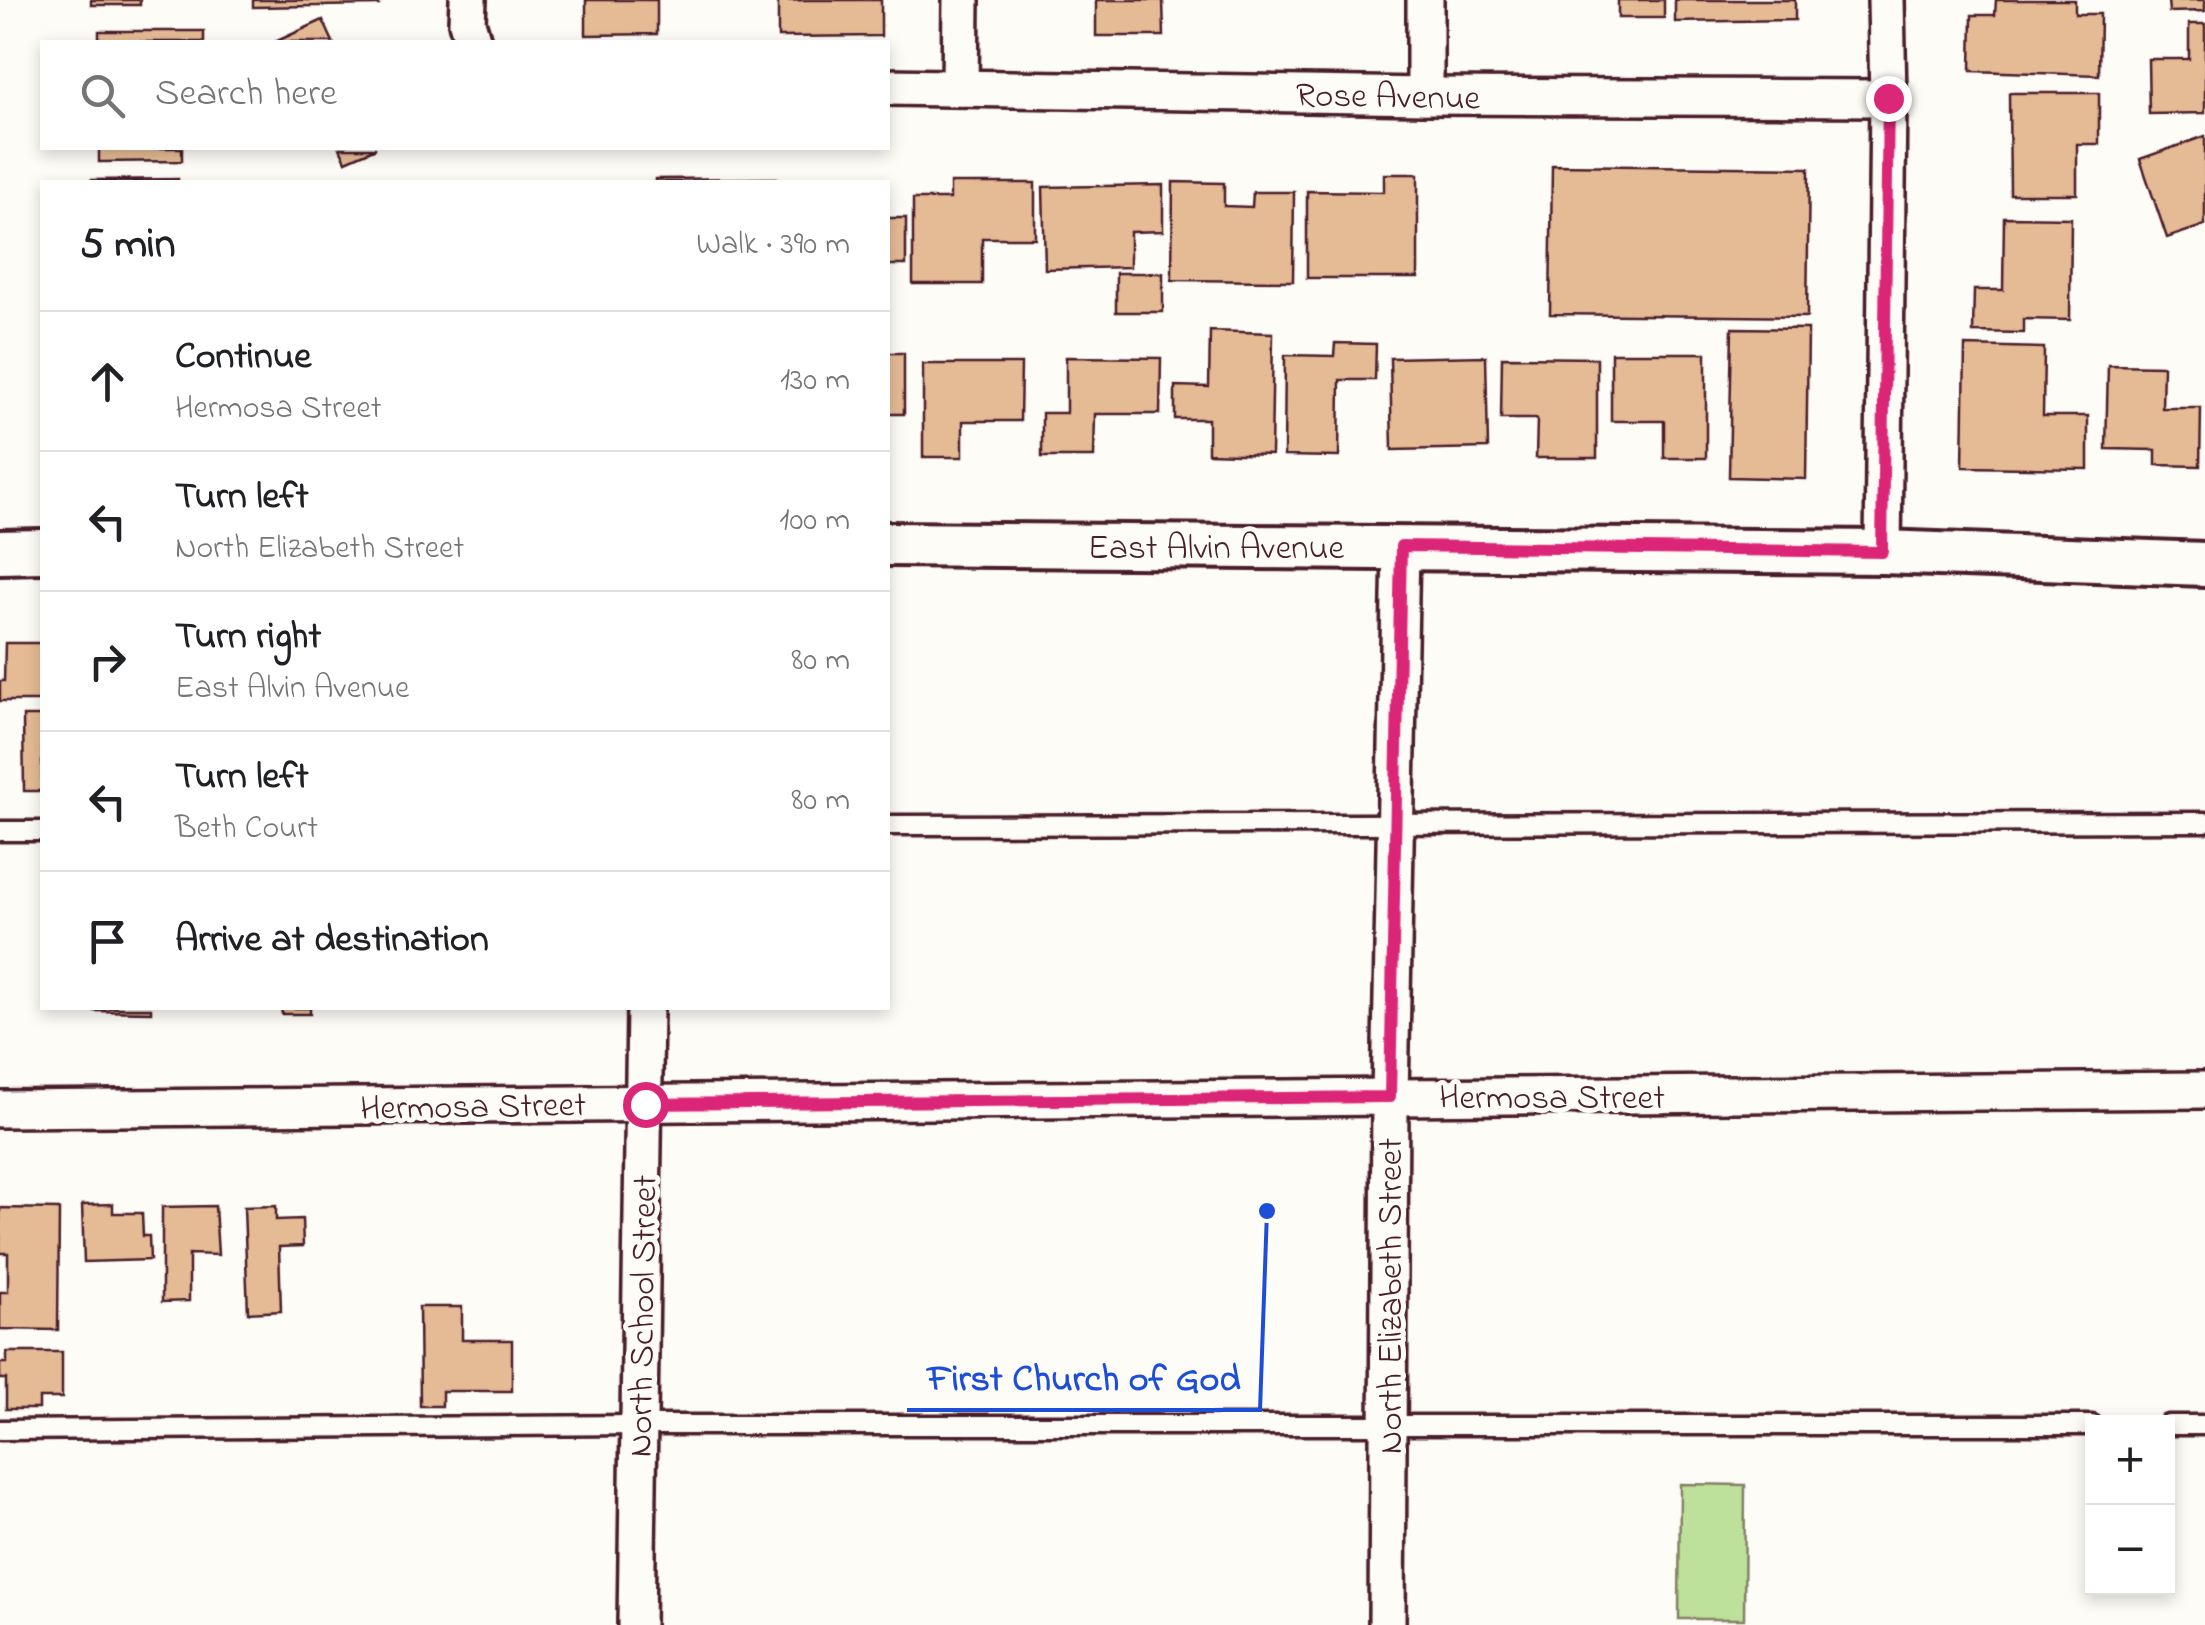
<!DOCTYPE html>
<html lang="en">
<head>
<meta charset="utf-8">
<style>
  body { margin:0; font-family:"Indie Flower",sans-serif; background:#f6f6f6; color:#202124 }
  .controls { position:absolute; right:30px; bottom:30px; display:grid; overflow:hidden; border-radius:0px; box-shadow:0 5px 15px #0003 }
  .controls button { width:90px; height:90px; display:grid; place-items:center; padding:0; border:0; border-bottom:2px solid #e0e0e0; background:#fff; color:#202124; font:50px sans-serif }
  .stop { position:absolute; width:30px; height:30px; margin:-22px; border:8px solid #db2777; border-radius:50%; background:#fff }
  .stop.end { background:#db2777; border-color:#fff; box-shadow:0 2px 10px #0008 }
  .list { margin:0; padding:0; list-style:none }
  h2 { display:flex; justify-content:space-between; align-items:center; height:130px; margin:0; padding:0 40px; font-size:42px }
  h2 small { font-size:32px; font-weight:400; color:#757577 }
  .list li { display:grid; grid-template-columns:65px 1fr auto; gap:30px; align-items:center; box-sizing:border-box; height:140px; padding:0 40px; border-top:2px solid #e0e0e0 }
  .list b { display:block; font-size:38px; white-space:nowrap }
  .list p { margin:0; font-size:32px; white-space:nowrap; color:#757577 }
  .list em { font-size:32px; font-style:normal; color:#757577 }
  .icon { flex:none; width:55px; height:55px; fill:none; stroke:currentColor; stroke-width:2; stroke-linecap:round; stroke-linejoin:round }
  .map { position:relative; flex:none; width:2205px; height:1625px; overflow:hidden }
  .search { position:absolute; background:#fff; box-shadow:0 5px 15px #0003; left:40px; top:40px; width:850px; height:110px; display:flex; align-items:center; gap:25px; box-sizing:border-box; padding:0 35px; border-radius:0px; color:#757577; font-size:38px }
  .panel { position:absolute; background:#fff; box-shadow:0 5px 15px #0003; left:40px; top:180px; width:850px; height:830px; border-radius:0px }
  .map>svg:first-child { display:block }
</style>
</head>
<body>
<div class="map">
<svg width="2205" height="1625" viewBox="0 0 2205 1625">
  <rect width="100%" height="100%" fill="#fdfcf7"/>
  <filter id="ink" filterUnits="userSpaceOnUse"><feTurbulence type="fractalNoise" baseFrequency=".01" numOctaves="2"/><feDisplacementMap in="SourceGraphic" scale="20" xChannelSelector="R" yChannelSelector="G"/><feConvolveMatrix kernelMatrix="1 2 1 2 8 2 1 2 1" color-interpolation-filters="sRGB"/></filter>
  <g filter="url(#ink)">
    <polygon fill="#bde19b" stroke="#848063" stroke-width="2.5" points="1680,1484 1745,1485 1744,1619 1679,1619"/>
    <g fill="#e5bb95" stroke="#4a1f2b" stroke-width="2.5">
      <rect x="91" y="0" width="49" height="5"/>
      <polygon points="253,0 379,0 379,5 253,7"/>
      <polygon points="586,0 657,0 657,34 586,35"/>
      <polygon points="807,0 881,0 881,36 778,37 778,1"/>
      <polygon points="1096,0 1163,0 1164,36 1096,36"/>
      <rect x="1618" y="0" width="46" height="18"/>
      <polygon points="1675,0 1795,0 1795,20 1675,22"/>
      <polygon points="1996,0 2075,0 2075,14 2100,14 2099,75 1971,71 1972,15 1995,15"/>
      <polygon points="2168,0 2205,0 2205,11 2169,12"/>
      <polygon points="323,20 333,42 275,42"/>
      <polygon points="2189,24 2205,24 2205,113 2149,114 2148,59 2189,59"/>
      <rect x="99" y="31" width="105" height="11"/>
      <polygon points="2009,93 2099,93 2099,144 2077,144 2077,194 2010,194"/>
      <polygon points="2205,136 2205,225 2167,238 2140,159"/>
      <polygon points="99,148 182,148 182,161 99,162"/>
      <polygon points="340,148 376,148 346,161"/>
      <polygon points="1552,165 1809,168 1807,317 1550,314"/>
      <polygon points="1384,174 1418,174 1418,278 1307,278 1307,191 1384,192"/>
      <polygon points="776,178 776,182 655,182 655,179"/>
      <polygon points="178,179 178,182 91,182 91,180"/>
      <polygon points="1173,182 1224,183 1224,206 1252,207 1253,192 1294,192 1293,281 1172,280"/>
      <polygon points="950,183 1035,183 1035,238 982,238 982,284 913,284 913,199 950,199"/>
      <polygon points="1163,185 1163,231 1130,232 1130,267 1045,269 1043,187"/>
      <polygon points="2004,217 2071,218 2070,320 2023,319 2023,333 1973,332 1974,290 2003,290"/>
      <rect x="888" y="218" width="18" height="47"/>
      <rect x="1116" y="273" width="47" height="39"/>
      <polygon points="1732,328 1808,329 1806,479 1729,477"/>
      <polygon points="1210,331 1273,333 1271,455 1208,453 1208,419 1175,419 1175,386 1209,387"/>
      <polygon points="1335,343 1376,344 1375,380 1340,380 1339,457 1284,456 1285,355 1334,356"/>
      <polygon points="1965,346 2044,348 2043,416 2088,416 2088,469 1963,467"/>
      <rect x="888" y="353" width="16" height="61"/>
      <polygon points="1611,353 1706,353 1706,458 1664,458 1664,421 1611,421"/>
      <polygon points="1486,356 1488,448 1392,450 1390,358"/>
      <polygon points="1066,357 1161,358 1160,414 1095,414 1094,457 1042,457 1042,413 1066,413"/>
      <polygon points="1502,357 1597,358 1597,458 1536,458 1537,419 1501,419"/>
      <polygon points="923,364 1021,364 1020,421 963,421 963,457 923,457"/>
      <polygon points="2108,365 2163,366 2162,408 2201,408 2200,466 2156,465 2156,450 2106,449"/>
      <polygon points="5,643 42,643 42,701 0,701 0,681 4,681"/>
      <polygon points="23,716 42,716 42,791 24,791"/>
      <polygon points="95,1008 151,1008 151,1012 95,1011"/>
      <polygon points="281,1008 310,1008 310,1014 282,1014"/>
      <polygon points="113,1204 113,1213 142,1213 143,1236 149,1236 150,1260 84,1262 82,1205"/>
      <polygon points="215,1206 218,1255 189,1254 189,1301 162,1302 162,1207"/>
      <polygon points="276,1206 276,1220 302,1219 303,1246 279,1247 281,1311 248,1313 244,1207"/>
      <polygon points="0,1208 59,1209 58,1330 0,1329 0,1292 8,1292 8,1253 0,1253"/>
      <polygon points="419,1307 462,1307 462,1340 512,1340 512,1391 442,1391 442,1406 420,1406"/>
      <polygon points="7,1352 62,1352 62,1398 39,1398 39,1409 6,1409 6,1379 0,1379 0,1363 7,1363"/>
    </g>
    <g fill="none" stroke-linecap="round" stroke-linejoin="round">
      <g stroke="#4a1f2b" stroke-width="25">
        <g id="service">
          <polyline points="888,825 2205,822"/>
          <polyline points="0,831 42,831"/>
          <polyline points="2168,1425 2205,1425"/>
          <polyline points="0,1430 639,1425 2092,1425"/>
        </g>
      </g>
      <g stroke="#4a1f2b" stroke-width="42">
        <g id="minor">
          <polyline points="468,0 467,22 473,42"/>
          <polyline points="1425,0 1425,96"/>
          <polyline points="888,87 1425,96 1888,98"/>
          <polyline points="960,88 961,0"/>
          <polyline points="1883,552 1888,98 1886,0"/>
          <polyline points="0,1109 2205,1090"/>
          <polyline points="636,1625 645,1008"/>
          <polyline points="1387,1625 1390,1097 1401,547"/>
        </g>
      </g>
      <g stroke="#4a1f2b" stroke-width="50">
        <g id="tertiary">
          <polyline points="888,544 1883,552 2205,564"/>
          <polyline points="0,552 42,551"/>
        </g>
      </g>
      <use href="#service" stroke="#fdfcf7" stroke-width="18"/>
      <use href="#minor" stroke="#fdfcf7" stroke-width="35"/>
      <use href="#tertiary" stroke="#fdfcf7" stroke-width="42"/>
    </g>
  </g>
  <g fill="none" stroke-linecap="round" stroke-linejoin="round" filter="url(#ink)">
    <polyline stroke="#db2777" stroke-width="12" points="645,1104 1390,1097 1401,546 1882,552 1888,98"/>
  </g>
  <g text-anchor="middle" stroke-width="10" stroke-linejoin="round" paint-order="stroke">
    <g font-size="35" fill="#4a1f2b" stroke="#fdfcf7">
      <text transform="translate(1388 95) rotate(1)" y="12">Rose Avenue</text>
      <text x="1216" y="558">East Alvin Avenue</text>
      <text x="1552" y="1108">Hermosa Street</text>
      <text transform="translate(473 1105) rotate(-1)" y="12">Hermosa Street</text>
      <text transform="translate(1389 1296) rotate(-90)" y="12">North Elizabeth Street</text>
      <text transform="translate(641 1316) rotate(-89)" y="12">North School Street</text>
    </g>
  </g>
  <path fill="none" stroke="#1d4ed8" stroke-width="4" d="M1267 1211L1260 1410H907"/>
  <circle fill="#1d4ed8" stroke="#fdfcf7" stroke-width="4" cx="1267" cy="1211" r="10"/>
  <g font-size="38" text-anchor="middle" font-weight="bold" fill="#1d4ed8" stroke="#fdfcf7" stroke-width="10" stroke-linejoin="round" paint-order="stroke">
    <text x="1084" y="1390">First Church of God</text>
  </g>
</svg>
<div class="controls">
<button>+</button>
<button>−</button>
</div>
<div class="stop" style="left:645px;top:1104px"></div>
<div class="stop end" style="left:1888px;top:98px"></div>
<div class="search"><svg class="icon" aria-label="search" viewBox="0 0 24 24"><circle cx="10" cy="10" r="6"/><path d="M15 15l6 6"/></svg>Search here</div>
<section class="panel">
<h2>5 min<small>Walk · 390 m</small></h2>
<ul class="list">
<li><svg class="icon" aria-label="ahead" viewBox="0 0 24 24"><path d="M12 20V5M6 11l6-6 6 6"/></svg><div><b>Continue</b><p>Hermosa Street</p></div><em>130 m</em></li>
<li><svg class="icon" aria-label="left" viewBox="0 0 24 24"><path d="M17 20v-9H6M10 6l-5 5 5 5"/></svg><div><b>Turn left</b><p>North Elizabeth Street</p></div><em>100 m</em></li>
<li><svg class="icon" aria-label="right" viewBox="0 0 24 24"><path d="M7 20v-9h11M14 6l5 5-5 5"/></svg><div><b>Turn right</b><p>East Alvin Avenue</p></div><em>80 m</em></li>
<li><svg class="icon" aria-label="left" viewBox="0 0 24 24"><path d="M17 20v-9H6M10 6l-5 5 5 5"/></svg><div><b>Turn left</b><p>Beth Court</p></div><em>80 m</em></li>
<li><svg class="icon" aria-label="arrive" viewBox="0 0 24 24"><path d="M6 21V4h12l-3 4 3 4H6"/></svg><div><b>Arrive at destination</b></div></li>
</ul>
</section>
</div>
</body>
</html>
